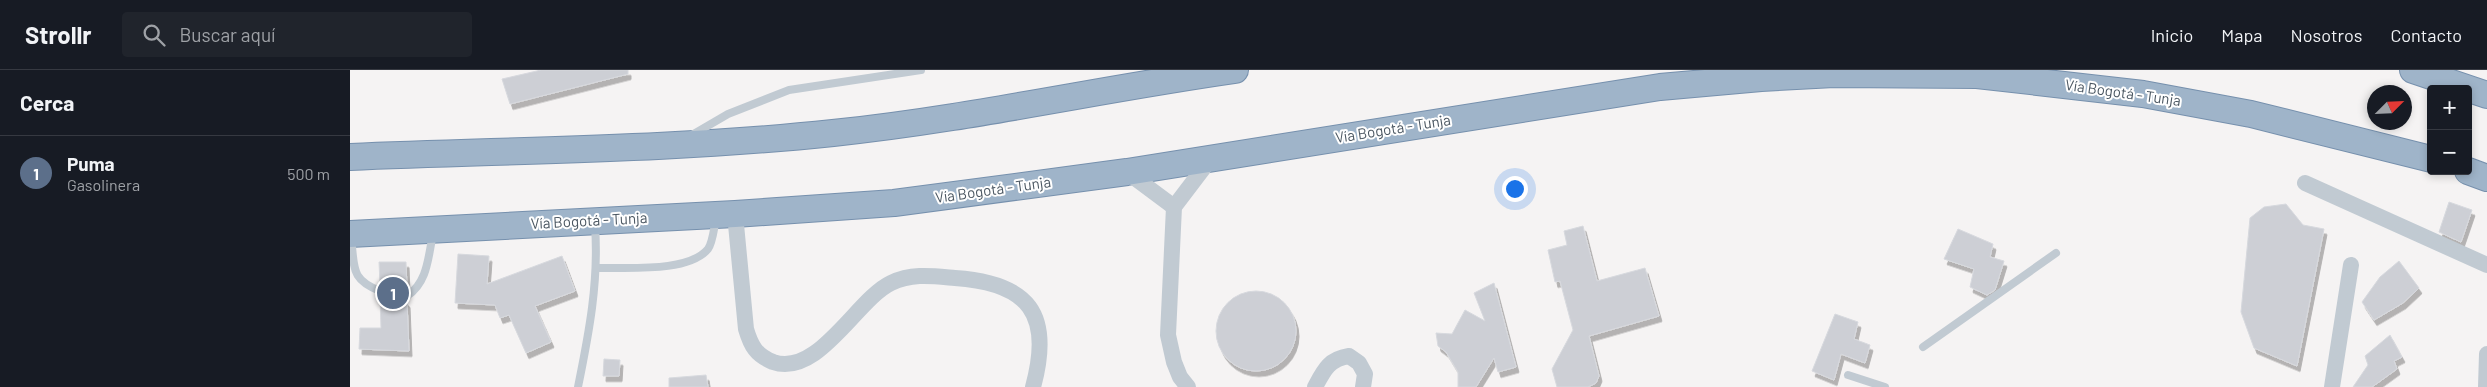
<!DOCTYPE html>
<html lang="es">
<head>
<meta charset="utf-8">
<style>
  body { margin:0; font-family:Barlow,sans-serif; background:#20242c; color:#f1f3f6 }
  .controls { position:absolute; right:15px; top:15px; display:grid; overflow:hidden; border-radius:5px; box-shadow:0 2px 8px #0003 }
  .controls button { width:45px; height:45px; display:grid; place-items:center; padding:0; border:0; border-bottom:1px solid #363941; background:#171b24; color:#f1f3f6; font:25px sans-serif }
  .compass { position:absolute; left:2017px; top:15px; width:45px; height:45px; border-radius:50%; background:#171b24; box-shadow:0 2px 8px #0003; rotate:66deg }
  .you { position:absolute; left:1164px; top:118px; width:18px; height:18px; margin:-12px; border:4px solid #fff; border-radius:50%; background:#1a73e8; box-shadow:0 0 0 8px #1a73e833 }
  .badge { display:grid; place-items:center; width:32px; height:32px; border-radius:50%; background:#2563eb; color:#fff; font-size:16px; font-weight:700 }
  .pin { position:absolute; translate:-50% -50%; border:2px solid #fff; box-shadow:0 1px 5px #0006 }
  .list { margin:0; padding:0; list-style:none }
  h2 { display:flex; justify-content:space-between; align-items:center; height:65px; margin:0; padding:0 20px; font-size:21px }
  h2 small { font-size:16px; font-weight:400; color:#9ea1a6 }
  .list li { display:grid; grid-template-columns:32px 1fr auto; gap:15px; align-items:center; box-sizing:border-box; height:75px; padding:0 20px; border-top:1px solid #363941 }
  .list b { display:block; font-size:19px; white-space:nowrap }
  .list p { margin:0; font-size:16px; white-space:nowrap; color:#9ea1a6 }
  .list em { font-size:16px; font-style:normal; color:#9ea1a6 }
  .icon { flex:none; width:28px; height:28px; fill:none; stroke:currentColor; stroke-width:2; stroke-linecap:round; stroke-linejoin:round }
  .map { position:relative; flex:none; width:2137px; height:317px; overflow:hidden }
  header { display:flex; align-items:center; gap:30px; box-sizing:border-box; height:70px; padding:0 25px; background:#171b24; border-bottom:1px solid #363941 }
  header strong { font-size:24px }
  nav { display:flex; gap:28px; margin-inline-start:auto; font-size:18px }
  .search { width:350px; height:45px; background:#20242c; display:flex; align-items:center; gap:12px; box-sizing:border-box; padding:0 18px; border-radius:5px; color:#9ea1a6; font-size:19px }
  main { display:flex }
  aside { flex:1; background:#171b24 }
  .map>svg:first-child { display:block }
</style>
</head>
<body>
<header>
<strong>Strollr</strong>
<div class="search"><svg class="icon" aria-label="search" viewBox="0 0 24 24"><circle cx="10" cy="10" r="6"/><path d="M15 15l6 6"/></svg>Buscar aquí</div>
<nav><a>Inicio</a><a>Mapa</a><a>Nosotros</a><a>Contacto</a></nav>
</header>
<main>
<aside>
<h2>Cerca<small></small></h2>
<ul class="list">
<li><span class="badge" style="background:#5c6f8a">1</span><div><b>Puma</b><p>Gasolinera</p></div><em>500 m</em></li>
</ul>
</aside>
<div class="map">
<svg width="2137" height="317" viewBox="0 0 2137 317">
  <defs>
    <filter id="shadow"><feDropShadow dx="3" dy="5.5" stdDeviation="0" flood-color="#0004"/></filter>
  </defs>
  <rect width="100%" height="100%" fill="#f5f3f3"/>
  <g fill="#cdcfd5" stroke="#d7d9de" filter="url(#shadow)">
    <polygon points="191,0 278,0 278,4 160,34 152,9"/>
    <polygon points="2099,132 2122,140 2111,172 2089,162"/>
    <polygon points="1936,134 1953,155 1974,159 1947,296 1904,278 1891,242 1900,148 1914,137"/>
    <polygon points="1233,156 1247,211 1295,198 1309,246 1239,266 1249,306 1246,313 1238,317 1207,317 1202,299 1223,260 1210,211 1205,212 1198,180 1217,175 1214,161"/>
    <polygon points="1608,159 1643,174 1640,187 1654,191 1645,220 1637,225 1620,217 1624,199 1594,189"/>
    <polygon points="108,184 139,186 137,214 212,186 225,221 185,236 201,272 176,283 159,245 150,248 145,235 105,233"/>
    <polygon points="2049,191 2069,218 2053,233 2024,250 2012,232 2030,207"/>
    <polygon points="29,192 56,192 57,219 51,226 57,232 59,281 9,279 10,258 31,258 30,227 36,221 30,215"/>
    <polygon points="1144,213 1166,297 1148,302 1144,288 1126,317 1108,317 1108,302 1096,282 1088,276 1086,263 1102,264 1115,240 1135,251 1124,223"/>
    <circle cx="906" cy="261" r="40"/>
    <polygon points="1485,244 1508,252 1504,269 1520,275 1515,293 1491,284 1484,310 1462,301"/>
    <polygon points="2040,265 2052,287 2044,291 2047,299 2022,317 2003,317 2018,295 2015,286"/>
    <polygon points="254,289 270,290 269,306 253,306"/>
    <polygon points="356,305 358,317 319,317 319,308"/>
  </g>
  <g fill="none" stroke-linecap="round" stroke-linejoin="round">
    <g stroke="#7690ad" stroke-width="28">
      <g id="trunk">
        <polyline points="2063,0 2137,25"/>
        <path d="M0 87C161 80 323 80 483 63 618 49 751 19 885 0"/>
        <polyline points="2118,101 2137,108"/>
        <polyline points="0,164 385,144 544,133 777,102 1310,17 1411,8 1484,4 1627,5 1793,24 1901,44 2081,89"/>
      </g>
    </g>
    <g stroke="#c1cad2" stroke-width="8">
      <polyline points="342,65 378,44 439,20 571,0"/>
      <path d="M1 168C5 198 0 209 30 221"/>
      <path d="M247 198C277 197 338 203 358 179 363 172 364 157 366 149"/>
      <path d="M57 226C78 212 78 187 83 164"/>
      <polyline points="1573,277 1706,183"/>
      <polyline points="1498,305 1535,317"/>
      <path d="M228 317C239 263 249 211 245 156"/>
    </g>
    <g stroke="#c1cad2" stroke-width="16">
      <polyline points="777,102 824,137"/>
      <polyline points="1955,113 2137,195"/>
      <path d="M385 144 396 259C401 276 406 285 423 292 468 308 507 229 541 213 562 203 582 206 605 208 679 213 703 244 683 317"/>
      <polyline points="838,317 830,307 824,292 818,265 824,137 862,87"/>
      <path d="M965 317C974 300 979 289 999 286L1009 293 1015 304 1013 317"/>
      <polyline points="1982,317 2001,195"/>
      <polyline points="2136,317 2137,284"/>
    </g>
    <use href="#trunk" stroke="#9fb4c9" stroke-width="26"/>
  </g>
  <g text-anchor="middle" stroke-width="4" stroke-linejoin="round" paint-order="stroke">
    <g font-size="15" fill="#4a5661" stroke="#fff">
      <text transform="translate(1773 23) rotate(8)" y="5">Vía Bogotá - Tunja</text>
      <text transform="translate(1043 59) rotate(-9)" y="5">Vía Bogotá - Tunja</text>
      <text transform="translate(643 120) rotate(-8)" y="5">Vía Bogotá - Tunja</text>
      <text transform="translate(239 151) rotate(-3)" y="5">Vía Bogotá - Tunja</text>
    </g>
  </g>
</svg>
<div class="controls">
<button>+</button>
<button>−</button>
</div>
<svg class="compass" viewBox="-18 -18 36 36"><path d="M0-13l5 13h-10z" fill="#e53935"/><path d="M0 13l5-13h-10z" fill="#9ea1a6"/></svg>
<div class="you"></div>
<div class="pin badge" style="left:43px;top:223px;background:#5c6f8a">1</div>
</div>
</main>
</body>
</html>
